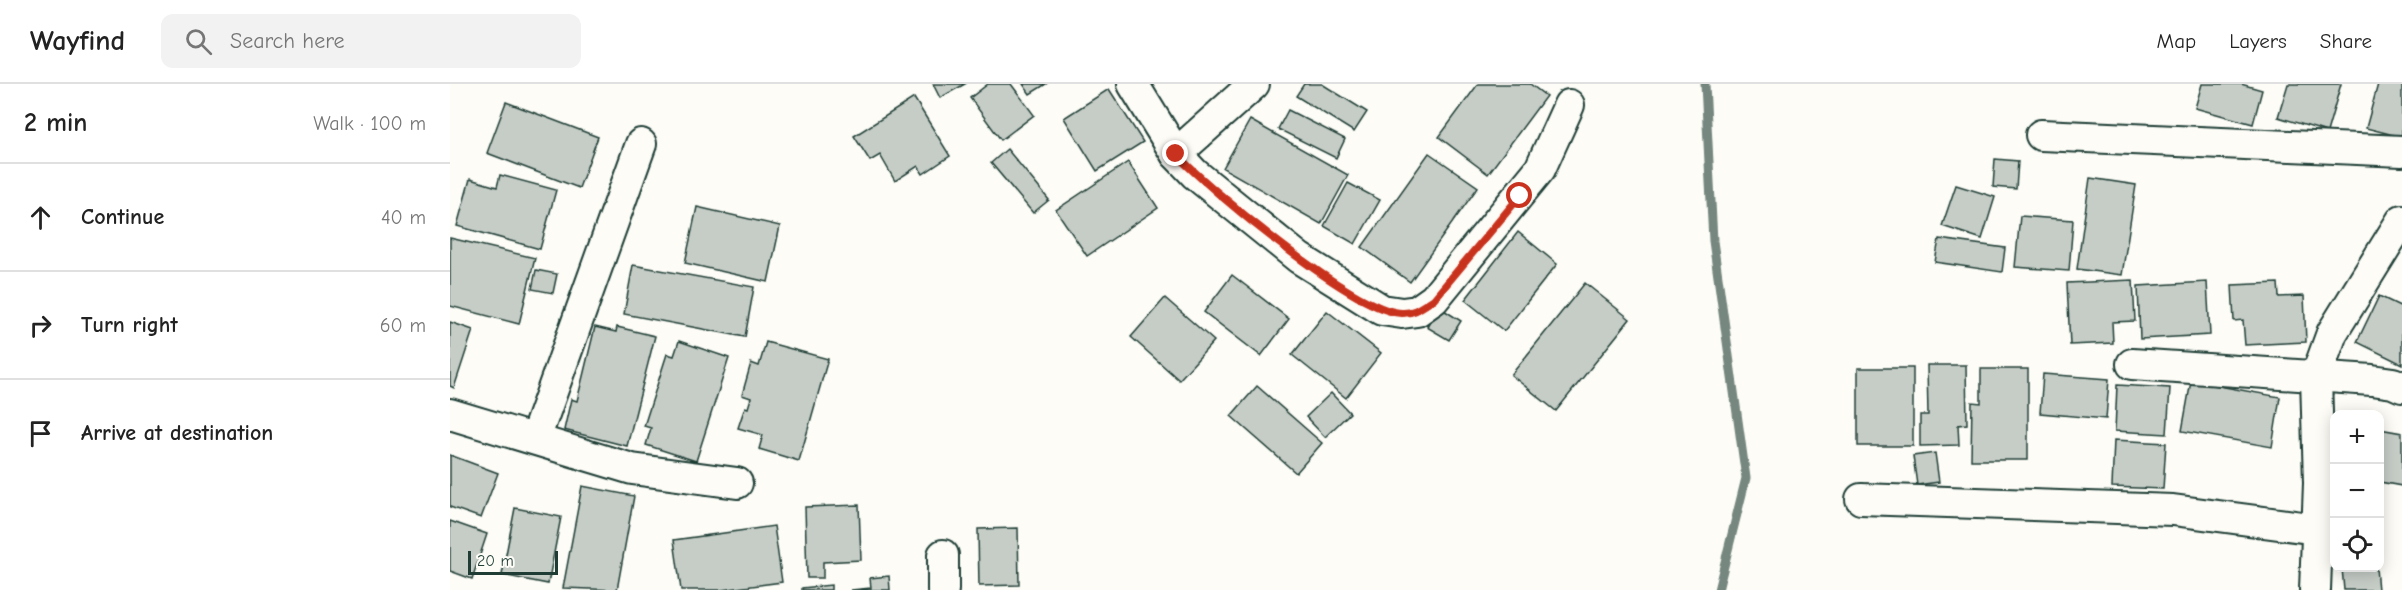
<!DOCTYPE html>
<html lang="en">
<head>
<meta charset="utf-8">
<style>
  body { margin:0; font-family:"Comic Neue",sans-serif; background:#f2f2f2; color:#222 }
  .controls { position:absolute; right:18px; bottom:18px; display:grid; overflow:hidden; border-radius:12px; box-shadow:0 3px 15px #0003 }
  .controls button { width:54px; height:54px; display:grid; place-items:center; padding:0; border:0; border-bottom:2px solid #e0e0e0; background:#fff; color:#222; font:30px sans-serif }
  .scale { position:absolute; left:18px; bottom:15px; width:90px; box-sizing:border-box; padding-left:6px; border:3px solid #1f3d34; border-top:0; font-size:16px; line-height:21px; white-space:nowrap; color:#1f3d34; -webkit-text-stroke:4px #fdfcf7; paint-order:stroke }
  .stop { position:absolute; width:18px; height:18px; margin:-14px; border:4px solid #c8321e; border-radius:50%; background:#fff }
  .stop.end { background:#c8321e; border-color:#fff; box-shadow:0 2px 6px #0008 }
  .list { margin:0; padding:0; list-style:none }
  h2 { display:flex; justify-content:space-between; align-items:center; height:78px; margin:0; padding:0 24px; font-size:26px }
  h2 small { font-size:20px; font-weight:400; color:#767676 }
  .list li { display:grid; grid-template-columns:39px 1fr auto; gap:18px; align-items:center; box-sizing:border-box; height:108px; padding:0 24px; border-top:2px solid #e0e0e0 }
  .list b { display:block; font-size:22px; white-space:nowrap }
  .list em { font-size:20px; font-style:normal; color:#767676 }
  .icon { flex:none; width:33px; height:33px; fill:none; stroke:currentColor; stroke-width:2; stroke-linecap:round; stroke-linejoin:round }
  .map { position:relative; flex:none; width:1952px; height:506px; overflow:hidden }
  header { display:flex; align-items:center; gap:36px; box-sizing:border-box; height:84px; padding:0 30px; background:#fff; border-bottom:2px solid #e0e0e0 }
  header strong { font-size:28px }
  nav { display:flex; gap:33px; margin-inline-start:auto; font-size:21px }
  .search { width:420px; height:54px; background:#f2f2f2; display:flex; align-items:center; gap:15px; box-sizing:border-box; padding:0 21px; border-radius:12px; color:#767676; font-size:22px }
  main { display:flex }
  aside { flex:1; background:#fff }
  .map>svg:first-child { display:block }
</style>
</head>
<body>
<header>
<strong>Wayfind</strong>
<div class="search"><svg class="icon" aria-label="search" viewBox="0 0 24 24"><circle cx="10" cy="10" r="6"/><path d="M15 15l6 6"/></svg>Search here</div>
<nav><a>Map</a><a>Layers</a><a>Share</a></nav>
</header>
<main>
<aside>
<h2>2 min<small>Walk · 100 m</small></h2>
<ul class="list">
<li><svg class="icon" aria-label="ahead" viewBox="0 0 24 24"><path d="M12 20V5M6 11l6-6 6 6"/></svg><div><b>Continue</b></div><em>40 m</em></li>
<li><svg class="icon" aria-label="right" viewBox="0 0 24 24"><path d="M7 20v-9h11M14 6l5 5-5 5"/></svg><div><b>Turn right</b></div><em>60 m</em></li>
<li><svg class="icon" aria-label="arrive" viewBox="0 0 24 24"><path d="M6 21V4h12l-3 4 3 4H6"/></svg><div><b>Arrive at destination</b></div></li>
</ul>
</aside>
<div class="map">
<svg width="1952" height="506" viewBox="0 0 1952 506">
  <rect width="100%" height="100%" fill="#fdfcf7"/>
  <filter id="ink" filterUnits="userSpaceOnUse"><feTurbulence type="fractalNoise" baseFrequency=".0167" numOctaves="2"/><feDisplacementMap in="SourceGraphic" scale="12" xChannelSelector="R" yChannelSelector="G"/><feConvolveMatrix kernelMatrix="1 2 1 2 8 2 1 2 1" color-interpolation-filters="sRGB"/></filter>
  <g filter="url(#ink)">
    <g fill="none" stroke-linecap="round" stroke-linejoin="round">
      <polyline stroke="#75877f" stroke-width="9" points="1255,0 1263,157 1296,394 1268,506"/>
    </g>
    <g fill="#c6cdc7" stroke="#1f3d34" stroke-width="1.5">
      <polygon points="483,0 515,0 490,14"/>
      <polygon points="538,0 561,0 584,31 551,56 520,14"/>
      <polygon points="573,0 596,0 580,10"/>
      <polygon points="854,0 872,0 917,28 904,48 846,12"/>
      <polygon points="1028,0 1080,0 1096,12 1038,90 989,53"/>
      <polygon points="1752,0 1791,0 1812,6 1803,40 1745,24"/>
      <polygon points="1838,0 1891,0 1877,48 1828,33"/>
      <polygon points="1928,0 1952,0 1952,53 1916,44"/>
      <polygon points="659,5 693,58 647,87 614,34"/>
      <polygon points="464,14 500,72 473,90 468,82 445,97 430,71 420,77 404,52"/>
      <polygon points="56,18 148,53 129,104 37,69"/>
      <polygon points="838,26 895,55 886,74 828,45"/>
      <polygon points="800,36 898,91 871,140 773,84"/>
      <polygon points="557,65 599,116 583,129 541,79"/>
      <polygon points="979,69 1028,103 960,198 912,163"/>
      <polygon points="1545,75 1568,77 1566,105 1543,103"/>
      <polygon points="678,78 708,124 637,172 606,126"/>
      <polygon points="50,91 106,106 90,165 7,142 20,95 47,103"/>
      <polygon points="1640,94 1686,101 1672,191 1627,185"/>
      <polygon points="898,99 930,116 905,160 874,142"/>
      <polygon points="1506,101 1545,113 1532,155 1492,142"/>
      <polygon points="247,123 330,142 318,198 235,179"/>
      <polygon points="1570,132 1623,136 1619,187 1565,183"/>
      <polygon points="1068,148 1107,180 1054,247 1015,216"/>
      <polygon points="0,154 85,174 69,240 0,222"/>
      <polygon points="1489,155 1555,164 1552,188 1485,178"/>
      <polygon points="183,181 304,203 295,253 174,230"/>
      <polygon points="86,186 107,190 103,209 82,205"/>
      <polygon points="782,191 839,235 811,272 754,228"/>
      <polygon points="1683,196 1685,237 1662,238 1663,259 1620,261 1617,199"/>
      <polygon points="1757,198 1760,251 1690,255 1688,202"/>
      <polygon points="1135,199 1180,235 1106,327 1061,291"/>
      <polygon points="1828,199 1829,213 1854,212 1856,258 1795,261 1793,236 1784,237 1782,201"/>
      <polygon points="1929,212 1952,223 1952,280 1907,258"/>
      <polygon points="715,214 764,257 729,296 681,253"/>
      <polygon points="989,223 1011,237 999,256 977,243"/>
      <polygon points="877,227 931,269 896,314 842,271"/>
      <polygon points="0,238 23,246 4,304 0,302"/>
      <polygon points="145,243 166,248 167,243 205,252 177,362 114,346 121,315 127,317"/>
      <polygon points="229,257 279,274 246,377 196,361 201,344 194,342 217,270 224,272"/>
      <polygon points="316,258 378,275 349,377 309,365 313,351 288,344 295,323 298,324 301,314 292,311 301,279 309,282"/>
      <polygon points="1477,281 1516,281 1517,340 1508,341 1509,361 1470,362 1470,331 1478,331"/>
      <rect x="1408" y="284" width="55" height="78"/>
      <polygon points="1531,285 1578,285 1578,376 1521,376 1522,318 1531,319"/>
      <polygon points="1593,290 1659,295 1656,335 1590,329"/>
      <polygon points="1741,297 1830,313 1822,363 1732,347"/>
      <polygon points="1667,301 1720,304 1717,350 1665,347"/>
      <polygon points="807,302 872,359 846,389 781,332"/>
      <polygon points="881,309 900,329 875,353 856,333"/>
      <polygon points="1930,345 1952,349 1952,402 1930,398"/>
      <polygon points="1664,356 1716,359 1713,405 1662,403"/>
      <polygon points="1485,369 1489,398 1467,401 1463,372"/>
      <polygon points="0,371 48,389 31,434 0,423"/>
      <polygon points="132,402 184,412 167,506 113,504"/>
      <polygon points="409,421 411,476 373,478 373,494 357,494 355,423"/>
      <polygon points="65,424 111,433 98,500 52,491"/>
      <polygon points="0,437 37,450 22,495 0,487"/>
      <polygon points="324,442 332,498 271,506 231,506 224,456"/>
      <polygon points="568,444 569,501 529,502 528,445"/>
      <polygon points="1892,484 1926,484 1928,506 1894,506"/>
      <polygon points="439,492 440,506 401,506 421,504 420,494"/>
      <polygon points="381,501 381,506 352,506 352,504"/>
    </g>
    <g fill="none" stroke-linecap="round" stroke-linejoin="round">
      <g stroke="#1f3d34" stroke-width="34">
        <g id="minor">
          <polyline points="683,0 726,70 745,90 849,174 932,226 952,229 967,227 984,215 1090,85 1119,21"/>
          <polyline points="1591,51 1952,67"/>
          <polyline points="726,70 804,0"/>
          <polyline points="1682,280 1922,296 1943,299 1952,303"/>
          <polyline points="0,330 182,385 287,399"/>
          <polyline points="85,355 191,60"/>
          <polyline points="1411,415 1723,426 1867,445"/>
          <polyline points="493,506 493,471"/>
          <polyline points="1865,506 1869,399 1866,293 1882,249 1952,136"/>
        </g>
      </g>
      <use href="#minor" stroke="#fdfcf7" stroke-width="30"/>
    </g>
  </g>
  <g fill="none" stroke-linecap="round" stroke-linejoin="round" filter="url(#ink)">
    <path stroke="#c8321e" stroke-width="8" d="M726 70C760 106 905 228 951 229 964 230 973 222 984 215L1070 112"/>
  </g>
</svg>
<div class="controls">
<button>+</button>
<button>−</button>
<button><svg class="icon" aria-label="locate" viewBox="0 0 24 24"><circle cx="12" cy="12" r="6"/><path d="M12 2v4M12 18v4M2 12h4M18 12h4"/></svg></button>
</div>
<div class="scale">20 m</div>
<div class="stop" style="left:1070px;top:112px"></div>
<div class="stop end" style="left:726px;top:70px"></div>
</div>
</main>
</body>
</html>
